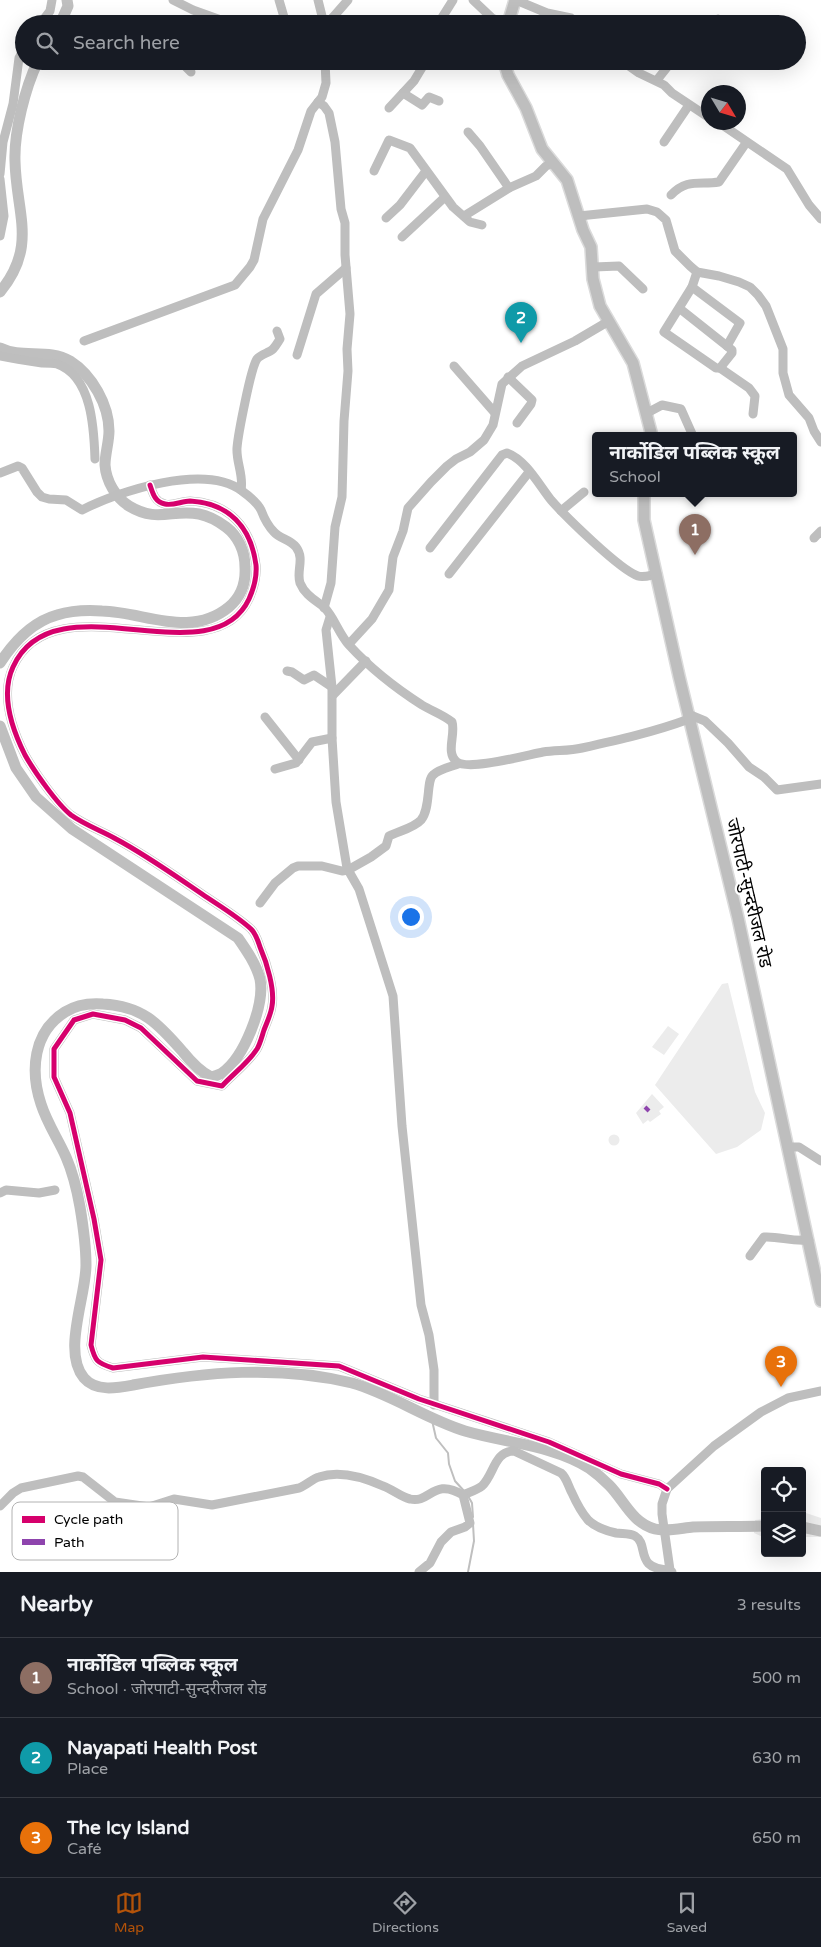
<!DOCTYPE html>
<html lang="en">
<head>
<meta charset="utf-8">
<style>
  body { margin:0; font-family:"Varela Round","Noto Sans Devanagari",sans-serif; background:#242831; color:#f1f3f6 }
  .controls { position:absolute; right:15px; bottom:15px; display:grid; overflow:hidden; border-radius:5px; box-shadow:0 5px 20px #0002 }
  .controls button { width:45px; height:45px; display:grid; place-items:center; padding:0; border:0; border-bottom:1px solid #363941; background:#171b24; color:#f1f3f6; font:25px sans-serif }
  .compass { position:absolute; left:701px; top:85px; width:45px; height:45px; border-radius:50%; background:#171b24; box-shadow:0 5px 20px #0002; rotate:128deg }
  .you { position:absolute; left:410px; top:916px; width:18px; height:18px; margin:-12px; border:4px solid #fff; border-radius:50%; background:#1a73e8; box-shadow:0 0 0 8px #1a73e833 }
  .badge { display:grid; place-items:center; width:32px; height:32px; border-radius:50%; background:#b45309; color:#fff; font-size:16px; font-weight:700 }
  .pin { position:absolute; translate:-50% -41px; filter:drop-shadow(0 1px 2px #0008) }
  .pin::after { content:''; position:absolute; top:26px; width:18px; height:15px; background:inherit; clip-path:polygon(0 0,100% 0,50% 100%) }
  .popup { position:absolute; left:592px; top:432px; width:205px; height:65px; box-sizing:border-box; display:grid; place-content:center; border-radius:5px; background:#171b24; filter:drop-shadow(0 1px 4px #0005); font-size:16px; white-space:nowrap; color:#9ea1a6 }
  .popup b { font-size:19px; color:#f1f3f6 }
  .popup::after { content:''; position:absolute; left:50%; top:100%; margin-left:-10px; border:10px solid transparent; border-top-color:#171b24 }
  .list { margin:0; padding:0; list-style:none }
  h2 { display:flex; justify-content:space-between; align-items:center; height:65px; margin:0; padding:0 20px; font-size:21px }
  h2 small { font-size:16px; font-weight:400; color:#9ea1a6 }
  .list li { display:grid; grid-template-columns:32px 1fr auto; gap:15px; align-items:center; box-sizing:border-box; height:80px; padding:0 20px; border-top:1px solid #363941 }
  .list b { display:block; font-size:19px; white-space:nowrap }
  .list p { margin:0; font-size:16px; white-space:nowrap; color:#9ea1a6 }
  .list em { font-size:16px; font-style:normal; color:#9ea1a6 }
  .icon { flex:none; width:28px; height:28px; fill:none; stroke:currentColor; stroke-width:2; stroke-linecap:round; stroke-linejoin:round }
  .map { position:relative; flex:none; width:821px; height:1572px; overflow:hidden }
  .search { position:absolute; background:#171b24; box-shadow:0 5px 20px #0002; left:15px; right:15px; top:15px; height:55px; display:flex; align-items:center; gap:12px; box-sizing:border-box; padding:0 18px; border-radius:28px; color:#9ea1a6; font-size:19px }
  .sheet { height:305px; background:#171b24 }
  nav { display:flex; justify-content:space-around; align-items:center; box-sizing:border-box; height:70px; border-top:1px solid #363941; background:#171b24; font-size:14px; color:#9ea1a6 }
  nav a { display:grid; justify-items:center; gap:2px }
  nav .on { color:#b45309 }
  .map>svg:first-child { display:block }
</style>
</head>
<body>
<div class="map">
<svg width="821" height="1572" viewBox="0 0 821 1572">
  <rect width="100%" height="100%" fill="#fff"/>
  <g fill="#ececec">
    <polygon points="728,983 755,1092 765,1113 761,1130 737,1147 716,1154 655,1085 722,984"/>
    <polygon points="668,1026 679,1034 664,1055 652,1047"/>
    <polygon points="652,1094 664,1107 659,1111 661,1114 650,1122 648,1120 643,1124 636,1113"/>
    <circle cx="614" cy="1140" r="5.5"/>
    <polygon points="802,1513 806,1513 821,1518 821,1537 802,1537"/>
    <polygon points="765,1519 765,1538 754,1533 755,1520"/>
  </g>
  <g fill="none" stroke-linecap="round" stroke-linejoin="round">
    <g stroke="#bfbfbf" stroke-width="2">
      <polyline points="431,1416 436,1438 448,1453 449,1464 455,1481 465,1492"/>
      <polyline points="468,1496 472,1503 473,1517"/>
      <polyline points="468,1572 474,1541 473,1524"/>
    </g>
    <g stroke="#bfbfbf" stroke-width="11">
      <polyline points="60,24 68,6 67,0"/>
      <path d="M0 292C38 246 16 213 15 161 14 132 25 88 38 61"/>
      <path d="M0 348C22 359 48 348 70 361 92 375 109 405 109 431 109 442 105 454 105 465 106 481 116 498 129 506 157 523 172 509 199 514 209 516 218 521 226 527 238 536 245 551 245 567 246 583 242 596 229 607 190 639 145 612 102 611 88 610 70 611 57 615 32 622 13 643 0 663"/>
      <path d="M0 726 16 768 36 797 72 829 238 938C247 951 256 964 260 979 265 1005 244 1058 222 1073 219 1075 214 1076 211 1077 199 1071 191 1062 183 1052 158 1023 142 1006 103 1004 90 1003 76 1005 65 1012 33 1032 30 1071 41 1104 47 1123 58 1139 66 1157 73 1173 77 1190 80 1207 83 1225 86 1246 86 1265 86 1297 62 1352 84 1378 96 1392 117 1388 133 1385 204 1372 280 1365 352 1383 391 1394 426 1419 465 1431 506 1443 552 1445 589 1468 596 1473 603 1479 609 1485 624 1500 632 1523 655 1529 666 1532 682 1528 693 1527 717 1526 741 1527 765 1526"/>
      <polyline points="802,1527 821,1531"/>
    </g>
    <g stroke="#dbdbdb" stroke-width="14">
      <g id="major">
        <polyline points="508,24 515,0"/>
        <polyline points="504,61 508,75 526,108 542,149 567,180 583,230 591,247 593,279 600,306 633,363 652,436"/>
        <polyline points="644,494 644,520 679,676 738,918 821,1301"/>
      </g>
    </g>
    <g stroke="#bebebe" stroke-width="9">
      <polyline points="173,0 193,10 232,24"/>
      <polyline points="279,0 286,24"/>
      <polyline points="318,0 324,24"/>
      <polyline points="473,0 492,18 504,24"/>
      <polyline points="516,0 547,13 571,18 579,24"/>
      <polyline points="40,24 50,11 52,0"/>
      <polyline points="327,24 348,0"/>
      <polyline points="438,24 453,0"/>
      <polyline points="715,24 718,19"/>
      <polyline points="183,61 183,64 191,72"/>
      <polyline points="622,61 639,73 664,85 672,93 708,117"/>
      <polyline points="657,80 672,61"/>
      <polyline points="403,93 422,105 429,97 439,101"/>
      <polyline points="318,102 324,106 329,113 335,142 341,209 345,223 345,255 350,314 347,349 348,371 344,421 342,497 335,527 331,583 324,608"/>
      <polyline points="389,108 414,81 426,61"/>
      <polyline points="718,122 787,169 809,205 821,219"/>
      <polyline points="468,132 480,146 509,188"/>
      <polyline points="664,142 689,105"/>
      <polyline points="374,171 389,140 410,148 453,207 470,222 482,225"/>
      <polyline points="0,174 3,142 13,104 19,58 24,49"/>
      <polyline points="0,179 4,216 0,236"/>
      <path d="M671 195C687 178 700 185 719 182L746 143"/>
      <polyline points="464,216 509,188 536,176 546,166 552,163"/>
      <polyline points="579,216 647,209 657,212 666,220 675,251 690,266 697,272 719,276 739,282 750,287 758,295 766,306 783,349 783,373 789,395 809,418 814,431 821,442"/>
      <polyline points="386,218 400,205 426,171"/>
      <polyline points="402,237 445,197"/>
      <polyline points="594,267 619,266 643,289"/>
      <polyline points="692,287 740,323 727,346"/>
      <polyline points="679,308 732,350 732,353 720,368 716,368 664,332 692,287 697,272"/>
      <polyline points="84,341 235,285 250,267 254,260 263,219 298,150 311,111 322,97 326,83 325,61"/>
      <polyline points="297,355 316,294 346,268"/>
      <path d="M0 356C14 359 28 361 42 363 46 363 53 363 57 364 92 376 94 429 95 459"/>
      <polyline points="454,366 495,413"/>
      <polyline points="720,368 749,388 755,396 753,414"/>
      <polyline points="508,377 532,400 531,404 517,423"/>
      <polyline points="647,413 662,405 681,409 693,436"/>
      <path d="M0 473 18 466 22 468 37 492 42 497 49 499 66 500 82 510C119 491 205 463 242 491 249 496 257 502 261 510 264 518 267 525 274 532 280 539 290 539 296 547 305 559 296 571 300 583 305 595 315 600 324 607 334 617 339 634 349 645 370 668 397 689 422 705 432 711 444 715 452 722 456 734 445 753 457 762 469 771 527 755 543 752 556 750 569 751 582 748 618 740 654 732 689 719"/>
      <path d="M150 485C153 494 155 502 165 504 173 506 182 501 190 501 229 503 251 527 256 565 257 577 254 588 249 599 211 680 54 576 13 667 0 695 12 729 25 755 34 771 57 804 71 815 85 825 102 831 116 839 146 855 174 875 202 894 218 905 237 916 251 929 256 934 258 941 260 947 267 963 275 990 272 1006 271 1014 267 1022 264 1030 262 1036 260 1044 257 1049 248 1063 233 1074 222 1086L197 1081 141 1028 125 1020 93 1014 74 1020 54 1049V1077L70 1113 94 1219 101 1260 91 1345C95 1361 97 1363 113 1368L203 1357 339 1366 419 1399 549 1442 621 1474 659 1484 667 1489"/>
      <path d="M241 490C244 476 236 462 237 448 238 435 251 367 257 359 261 354 269 353 273 349 276 346 278 342 280 339L277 331"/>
      <polyline points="561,511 584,492"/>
      <polyline points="814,538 821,531"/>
      <path d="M430 548 502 455 507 453C526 460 539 485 551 500 565 516 620 570 638 576 644 578 651 575 657 574"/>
      <polyline points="449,574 529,472"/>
      <polyline points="330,617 326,630 332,687 332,738 336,802 347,868 359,889 393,996 402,1126 421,1305 429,1335 434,1370 434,1405"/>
      <polyline points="349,644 372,619 389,590 393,557 403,531 408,508 431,482 447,466 456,459 470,452 484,440 493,425 502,384 522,366 575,341 609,321"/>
      <polyline points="287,671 292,672 304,680 314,675 332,687"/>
      <polyline points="333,695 366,661"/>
      <polyline points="688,714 705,721 728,743 749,767 764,777 777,790 821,784"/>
      <polyline points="265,717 299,760"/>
      <polyline points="275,769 296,763 312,742 332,738"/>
      <path d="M260 903 275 883 293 868 298 866H322L342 871 348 870 371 857 386 846 389 836C399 831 414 828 421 820 431 808 426 781 433 775 439 769 450 767 458 764"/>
      <polyline points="788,1147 799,1147 821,1161"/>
      <polyline points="0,1193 6,1190 39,1193 55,1190"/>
      <path d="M750 1256 764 1237C780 1236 791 1242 809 1240"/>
      <path d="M463 1495C470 1492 477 1490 482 1486 494 1475 494 1451 514 1451L561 1473C567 1478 568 1486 572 1493 576 1502 582 1513 588 1520 595 1527 607 1531 616 1533 622 1534 630 1533 635 1536 650 1545 633 1569 670 1570"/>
      <path d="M0 1506 13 1493 21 1488 78 1476 83 1477 115 1502 149 1507 174 1499 212 1505 299 1488C307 1485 312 1479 319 1477 340 1470 363 1477 383 1486 392 1489 401 1497 410 1499 430 1504 433 1477 463 1495L470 1523 465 1527 451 1532 441 1542 430 1563 419 1572"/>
      <polyline points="672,1572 670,1570 662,1514 662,1504 667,1489 714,1446 761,1412 788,1398 821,1391"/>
    </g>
    <use href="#major" stroke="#bebebe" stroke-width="11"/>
    <polyline stroke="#8e44ad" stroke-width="4" stroke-dasharray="8 4" stroke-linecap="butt" points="645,1107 649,1111"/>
    <g stroke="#fff" stroke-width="8">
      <path id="cycleway" d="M150 485C153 494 155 502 165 504 173 506 182 501 190 501 229 503 251 527 256 565 257 577 254 588 249 599 211 680 54 576 13 667 0 695 12 729 25 755 34 771 57 804 71 815 85 825 102 831 116 839 146 855 174 875 202 894 218 905 237 916 251 929 256 934 258 941 260 947 267 963 275 990 272 1006 271 1014 267 1022 264 1030 262 1036 260 1044 257 1049 248 1063 233 1074 222 1086L197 1081 141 1028 125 1020 93 1014 74 1020 54 1049V1077L70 1113 94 1219 101 1260 91 1345C95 1361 97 1363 113 1368L203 1357 339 1366 419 1399 549 1442 621 1474 659 1484 667 1489"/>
    </g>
    <use href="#cycleway" stroke="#d6006c" stroke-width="5"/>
  </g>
  <g text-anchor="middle" stroke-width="4.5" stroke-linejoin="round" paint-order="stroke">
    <g font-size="18" fill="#000" stroke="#fff">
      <text transform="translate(749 893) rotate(77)" y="6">जोरपाटी-सुन्दरीजल रोड</text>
    </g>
  </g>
  <rect x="12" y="1502" width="166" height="58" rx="8" fill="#fff" stroke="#b2b2b2" stroke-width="1"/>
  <rect x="22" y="1516" width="23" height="7" fill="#d6006c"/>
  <rect x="22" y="1539" width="23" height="6" fill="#8e44ad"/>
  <g font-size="14" fill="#000">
    <text x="54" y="1524">Cycle path</text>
    <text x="54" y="1547">Path</text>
  </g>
</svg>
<div class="controls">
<button><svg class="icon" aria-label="locate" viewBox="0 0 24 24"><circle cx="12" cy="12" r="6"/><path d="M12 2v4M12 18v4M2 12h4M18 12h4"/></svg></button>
<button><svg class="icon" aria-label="layers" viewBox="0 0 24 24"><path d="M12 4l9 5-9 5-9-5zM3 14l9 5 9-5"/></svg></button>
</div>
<svg class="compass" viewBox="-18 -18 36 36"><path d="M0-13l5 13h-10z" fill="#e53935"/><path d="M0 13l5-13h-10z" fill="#9ea1a6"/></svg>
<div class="you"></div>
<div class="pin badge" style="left:695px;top:555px;background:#8d6e63">1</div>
<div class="popup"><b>नार्कोडिल पब्लिक स्कूल</b>School</div>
<div class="pin badge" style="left:521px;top:343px;background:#0f9aa8">2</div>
<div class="pin badge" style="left:781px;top:1387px;background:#e8710a">3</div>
<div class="search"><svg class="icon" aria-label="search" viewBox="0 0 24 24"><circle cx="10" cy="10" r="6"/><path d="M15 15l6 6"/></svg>Search here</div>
</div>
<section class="sheet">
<h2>Nearby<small>3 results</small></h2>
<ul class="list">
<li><span class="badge" style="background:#8d6e63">1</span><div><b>नार्कोडिल पब्लिक स्कूल</b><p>School · जोरपाटी-सुन्दरीजल रोड</p></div><em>500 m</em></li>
<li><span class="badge" style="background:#0f9aa8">2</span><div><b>Nayapati Health Post</b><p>Place</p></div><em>630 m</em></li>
<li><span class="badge" style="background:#e8710a">3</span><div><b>The Icy Island</b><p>Café</p></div><em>650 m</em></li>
</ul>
</section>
<nav>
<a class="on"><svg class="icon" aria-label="map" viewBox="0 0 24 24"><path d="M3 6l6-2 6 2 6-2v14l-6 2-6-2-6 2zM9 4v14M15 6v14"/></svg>Map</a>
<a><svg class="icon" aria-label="directions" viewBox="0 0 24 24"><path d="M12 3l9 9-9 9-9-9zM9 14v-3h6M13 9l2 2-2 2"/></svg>Directions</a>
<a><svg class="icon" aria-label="saved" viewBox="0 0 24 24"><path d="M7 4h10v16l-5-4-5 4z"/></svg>Saved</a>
</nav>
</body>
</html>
